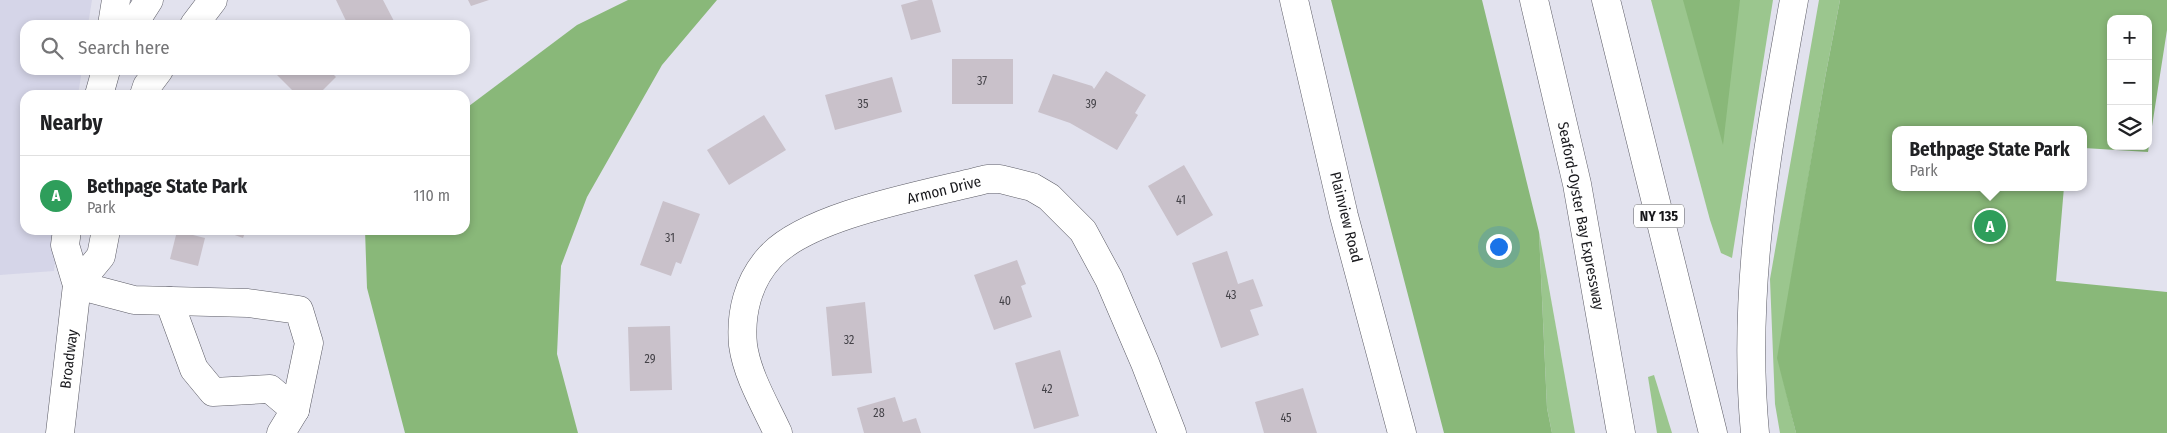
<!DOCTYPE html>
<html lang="en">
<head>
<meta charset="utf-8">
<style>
  body { margin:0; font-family:"Fira Sans Condensed",sans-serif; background:#f6f6f6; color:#202124 }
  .controls { position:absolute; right:15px; top:15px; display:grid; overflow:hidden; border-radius:10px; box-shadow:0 2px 8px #0003 }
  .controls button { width:45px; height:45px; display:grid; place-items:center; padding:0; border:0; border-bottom:1px solid #e0e0e0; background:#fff; color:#202124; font:25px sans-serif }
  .you { position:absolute; left:1498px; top:246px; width:18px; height:18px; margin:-12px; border:4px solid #fff; border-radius:50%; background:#1a73e8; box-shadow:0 0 0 8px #1a73e833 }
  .badge { display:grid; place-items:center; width:32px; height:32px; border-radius:50%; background:#2563eb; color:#fff; font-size:16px; font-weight:700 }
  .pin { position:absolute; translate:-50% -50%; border:2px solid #fff; box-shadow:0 1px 5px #0006 }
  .popup { position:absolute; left:1892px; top:126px; width:195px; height:65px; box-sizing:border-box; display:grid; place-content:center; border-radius:10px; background:#fff; filter:drop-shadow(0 1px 4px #0005); font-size:16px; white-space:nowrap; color:#757577 }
  .popup b { font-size:19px; color:#202124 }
  .popup::after { content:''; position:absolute; left:50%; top:100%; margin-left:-10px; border:10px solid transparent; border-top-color:#fff }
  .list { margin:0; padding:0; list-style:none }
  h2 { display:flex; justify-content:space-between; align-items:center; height:65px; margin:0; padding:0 20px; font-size:21px }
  h2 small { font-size:16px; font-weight:400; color:#757577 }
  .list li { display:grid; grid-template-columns:32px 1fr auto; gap:15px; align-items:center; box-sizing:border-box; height:80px; padding:0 20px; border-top:1px solid #e0e0e0 }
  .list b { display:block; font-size:19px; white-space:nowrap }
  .list p { margin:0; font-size:16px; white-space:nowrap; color:#757577 }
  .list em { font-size:16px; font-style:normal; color:#757577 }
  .icon { flex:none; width:28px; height:28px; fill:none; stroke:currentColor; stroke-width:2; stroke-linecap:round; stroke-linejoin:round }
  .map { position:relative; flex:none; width:2167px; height:433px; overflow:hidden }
  .search { position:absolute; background:#fff; box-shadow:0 2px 8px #0003; left:20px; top:20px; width:450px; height:55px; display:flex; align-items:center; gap:12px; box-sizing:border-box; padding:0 18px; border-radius:15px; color:#757577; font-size:19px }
  .panel { position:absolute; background:#fff; box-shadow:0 2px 8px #0003; left:20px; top:90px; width:450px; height:145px; border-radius:15px }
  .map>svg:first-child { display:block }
</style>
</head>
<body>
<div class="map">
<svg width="2167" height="433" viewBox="0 0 2167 433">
  <rect width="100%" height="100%" fill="#e2e2ee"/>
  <polygon fill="#d5d5e8" points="0,0 92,0 88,25 25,25 25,70 82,70 78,95 25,95 25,230 59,230 54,271 0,275"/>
  <g fill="#9bc68e">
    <polygon points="1651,0 1773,0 1732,258 1721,253 1710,220"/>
    <polygon points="1819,0 1840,0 1825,78 1778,358 1796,433 1780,433 1775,404 1770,279"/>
    <polygon points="1539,232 1575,433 1552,433 1547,408"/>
    <polygon points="1654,375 1672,433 1657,433 1648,377"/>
  </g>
  <g fill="#89b879" fill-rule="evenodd">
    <polygon points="628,0 717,0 662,65 587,197 561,266 557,354 578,433 405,433 367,288 365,230 465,230 465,109 577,25"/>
    <polygon points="1331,0 1482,0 1539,232 1547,408 1552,433 1444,433"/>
    <polygon points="1683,0 1740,0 1723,145"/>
    <path d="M1840 0H2167V30L2148 152 2084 148V130H1896V187H2064L2056 281 2167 292V433H1796L1777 358 1825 78ZM2111 19H2148V146H2111Z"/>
  </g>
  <g fill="#c9c1ca">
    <polygon points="336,0 383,0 396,25 348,25"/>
    <polygon points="468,0 489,0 471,6"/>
    <polygon points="919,0 932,0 941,32 911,40 901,5"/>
    <rect x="952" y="59" width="61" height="45"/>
    <polygon points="272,70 329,70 336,77 318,95 297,95"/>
    <polygon points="1106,71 1146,95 1135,113 1138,115 1117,150 1070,123 1038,112 1053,74 1092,86 1094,89"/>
    <polygon points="892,77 902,112 835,130 825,95"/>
    <polygon points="764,115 786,150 729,185 707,150"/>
    <polygon points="1184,165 1213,215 1177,236 1148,186"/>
    <polygon points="663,201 700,214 681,264 676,262 671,276 640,265"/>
    <polygon points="221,230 246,230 243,238"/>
    <polygon points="177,231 205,238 198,266 170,259"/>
    <polygon points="1227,251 1238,284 1253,279 1263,306 1250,310 1259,335 1221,348 1192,263"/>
    <polygon points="1017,260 1026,284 1021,286 1032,317 994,330 974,275"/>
    <polygon points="865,302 872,373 832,376 826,307"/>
    <polygon points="670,326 672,390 630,391 628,327"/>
    <polygon points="1060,350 1079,416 1034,429 1015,363"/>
    <polygon points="1303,388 1317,433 1264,433 1255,402"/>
    <polygon points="895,397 903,422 916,418 921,433 864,433 857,408"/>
  </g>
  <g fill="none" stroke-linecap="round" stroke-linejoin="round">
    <g stroke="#5c5c66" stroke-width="29">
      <g id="minor">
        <polyline points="1294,0 1344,216 1402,433"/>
        <polyline points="77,285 134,300 248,303 299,310 309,343 295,410 281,433"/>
        <polyline points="169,301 194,369 213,392 270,389 295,410"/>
        <path d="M778 433C765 405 747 375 743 345 740 313 748 281 770 257 809 214 930 194 987 179H1000L1032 187 1049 197 1083 231 1109 279 1145 363 1172 433"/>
      </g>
    </g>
    <g stroke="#5c5c66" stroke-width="29">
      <g id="major">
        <polyline points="112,25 116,0"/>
        <polyline points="133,25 149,0"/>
        <polyline points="194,25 213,0"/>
        <polyline points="99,95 106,70"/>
        <polyline points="144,95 147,86 159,70"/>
        <polyline points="77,285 101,256 106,230"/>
        <polyline points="60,433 77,285 65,245 67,230"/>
      </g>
    </g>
    <g stroke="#5c5c66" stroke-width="29">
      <g id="highway">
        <polyline points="1534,0 1577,184 1621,433"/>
        <polyline points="1606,0 1713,433"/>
        <path d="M1755 433C1741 285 1768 145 1794 0"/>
      </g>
    </g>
    <use href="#minor" stroke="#fff" stroke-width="28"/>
    <use href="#major" stroke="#fff" stroke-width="28"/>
    <use href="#highway" stroke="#fff" stroke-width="28"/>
  </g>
  <g text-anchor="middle" stroke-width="5" stroke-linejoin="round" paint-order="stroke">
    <g font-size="12" fill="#444248">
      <text x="982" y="85">37</text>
      <text x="863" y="108">35</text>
      <text x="1091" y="108">39</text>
      <text x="1181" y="204">41</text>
      <text x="670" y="242">31</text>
      <text x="1231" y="299">43</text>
      <text x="1005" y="305">40</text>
      <text x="849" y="344">32</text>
      <text x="650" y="363">29</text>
      <text x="1047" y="393">42</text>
      <text x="879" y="417">28</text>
      <text x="1286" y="422">45</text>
    </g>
    <rect fill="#fff" stroke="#5d5d60" stroke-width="1" x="1634" y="204.5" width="50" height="23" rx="4"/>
    <g font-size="14" font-weight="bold" fill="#18181c">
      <text x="1659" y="221">NY 135</text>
    </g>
    <g font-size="15" fill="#18181c" stroke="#fff">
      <text transform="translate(944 190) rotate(-14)" y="5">Armon Drive</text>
      <text transform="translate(1581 216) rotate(79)" y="5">Seaford-Oyster Bay Expressway</text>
      <text transform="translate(1346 217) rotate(76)" y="5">Plainview Road</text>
      <text transform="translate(69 359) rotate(-83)" y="5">Broadway</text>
    </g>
  </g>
</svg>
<div class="controls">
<button>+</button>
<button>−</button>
<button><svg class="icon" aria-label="layers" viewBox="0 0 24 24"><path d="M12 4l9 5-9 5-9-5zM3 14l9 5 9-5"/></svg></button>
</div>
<div class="you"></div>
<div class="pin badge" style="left:1990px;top:226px;background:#2e9e5b">A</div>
<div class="popup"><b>Bethpage State Park</b>Park</div>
<div class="search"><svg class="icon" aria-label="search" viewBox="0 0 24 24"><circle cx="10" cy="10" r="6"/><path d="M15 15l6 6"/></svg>Search here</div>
<section class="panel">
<h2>Nearby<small></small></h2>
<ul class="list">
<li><span class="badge" style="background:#2e9e5b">A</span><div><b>Bethpage State Park</b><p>Park</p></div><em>110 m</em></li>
</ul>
</section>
</div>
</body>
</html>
